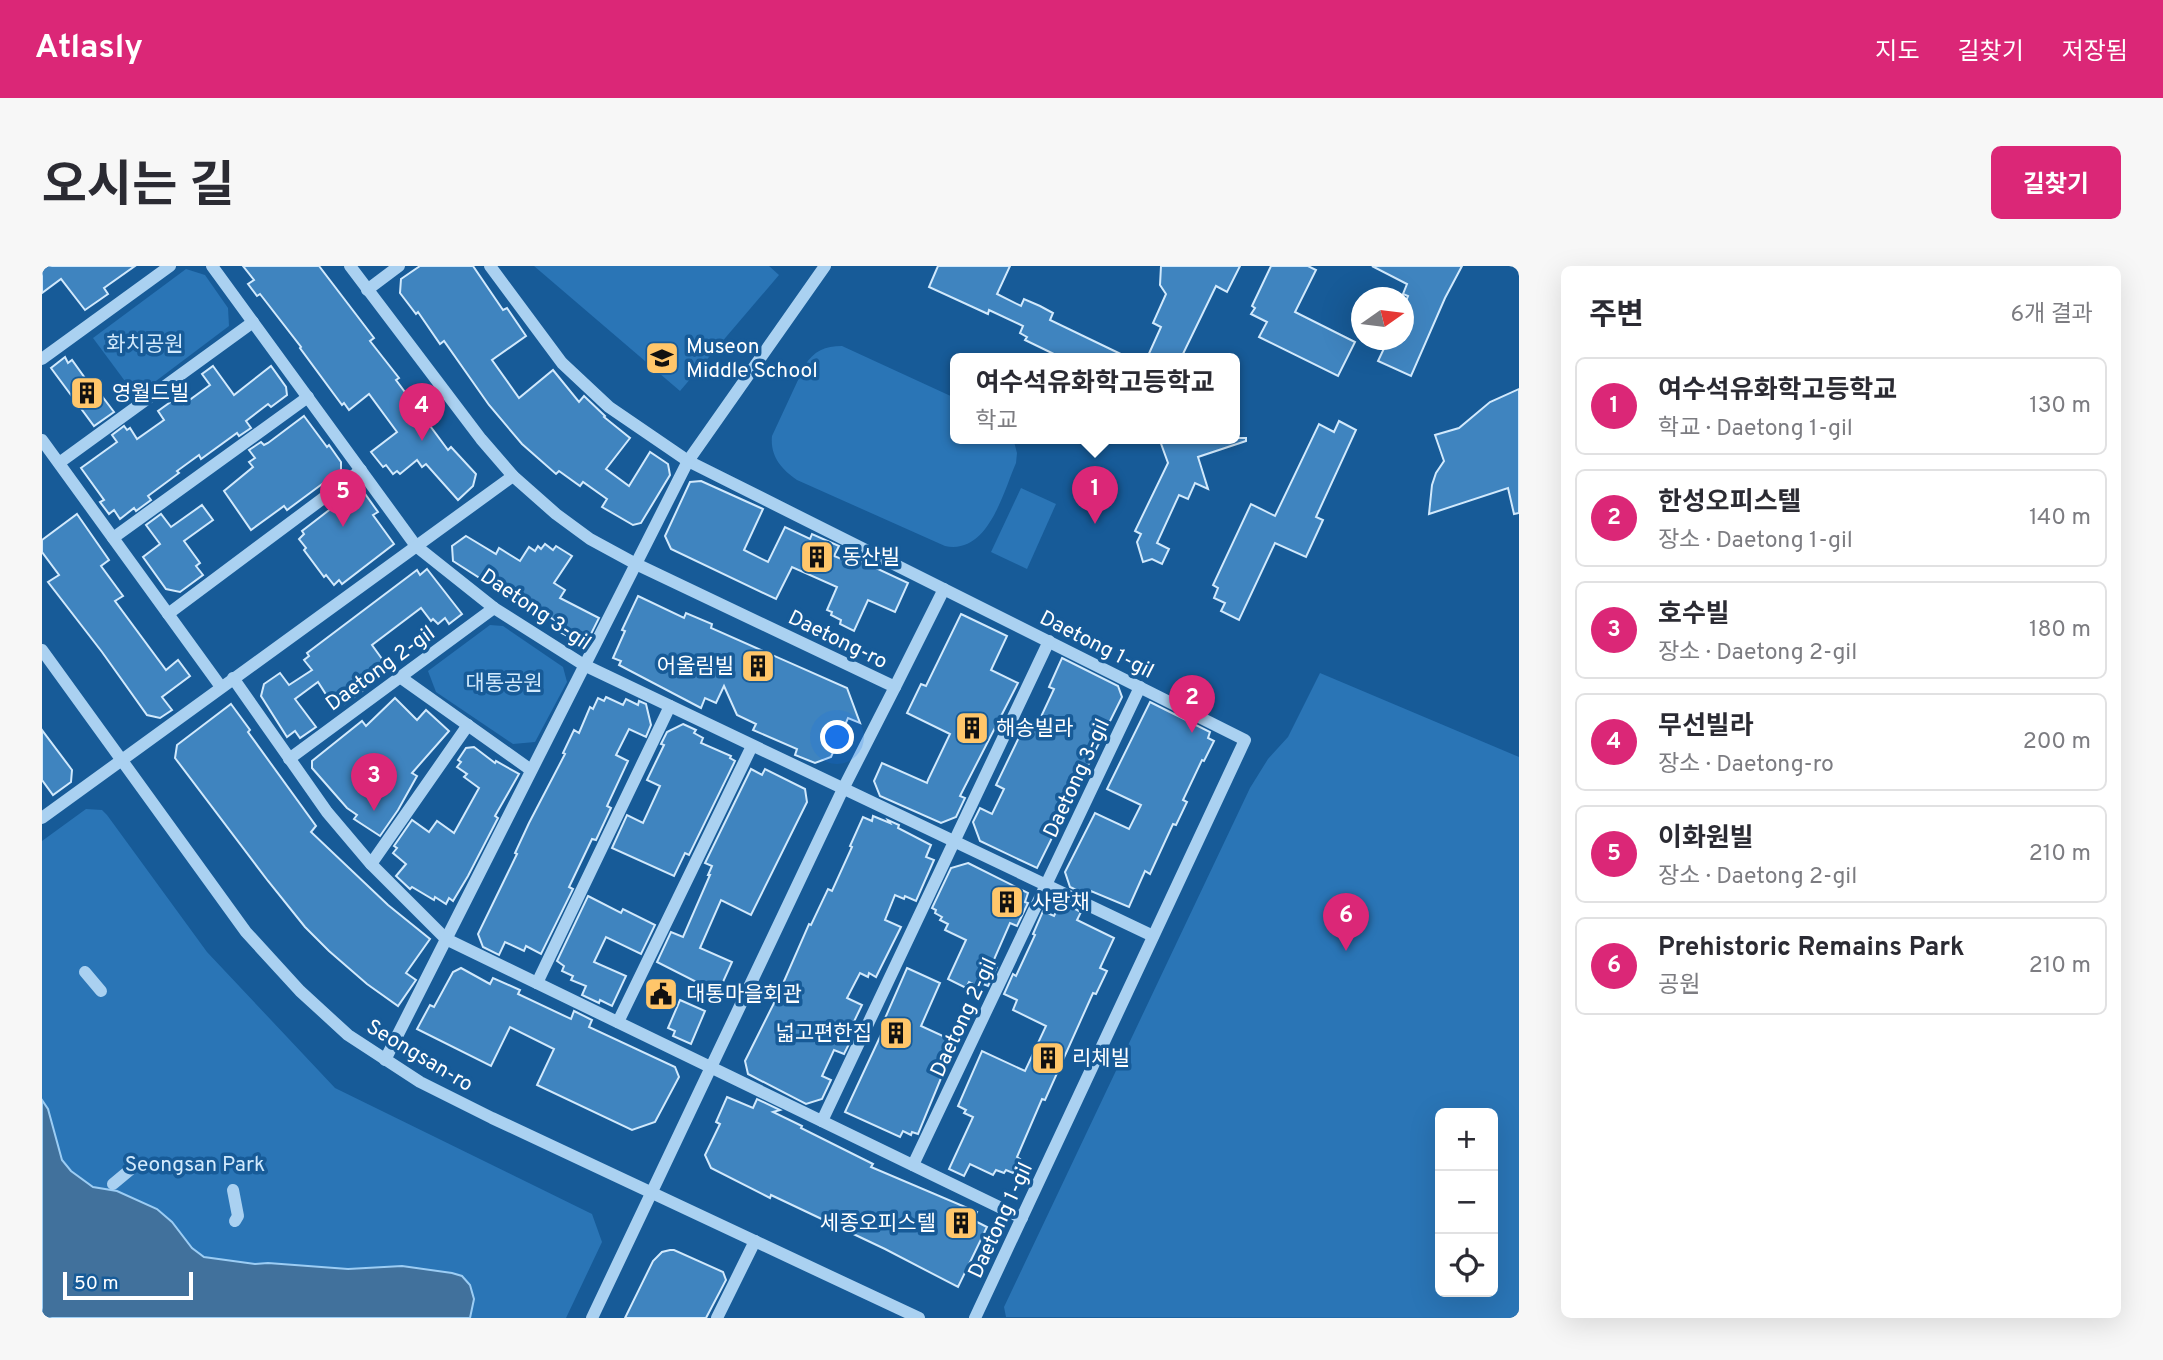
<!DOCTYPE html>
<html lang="ko">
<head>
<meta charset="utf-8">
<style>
  body { margin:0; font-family:Overpass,"Noto Sans KR",sans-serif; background:#f7f7f7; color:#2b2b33 }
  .controls { position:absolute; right:21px; bottom:21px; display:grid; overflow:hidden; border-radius:10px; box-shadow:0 7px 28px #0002 }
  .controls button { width:63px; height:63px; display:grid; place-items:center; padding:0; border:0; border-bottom:2px solid #e1e1e2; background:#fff; color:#2b2b33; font:35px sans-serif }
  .compass { position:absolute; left:1309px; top:21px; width:63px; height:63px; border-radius:50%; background:#fff; box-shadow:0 7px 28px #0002; rotate:76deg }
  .scale { position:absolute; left:21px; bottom:18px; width:130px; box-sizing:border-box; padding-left:7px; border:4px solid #fff; border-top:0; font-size:19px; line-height:24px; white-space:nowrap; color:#fff; -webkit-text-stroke:5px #175b98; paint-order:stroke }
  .you { position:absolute; left:796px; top:472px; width:24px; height:24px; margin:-18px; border:5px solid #fff; border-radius:50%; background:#1a73e8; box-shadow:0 0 0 10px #1a73e833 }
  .badge { display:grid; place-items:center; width:46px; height:46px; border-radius:50%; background:#db2777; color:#fff; font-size:23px; font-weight:700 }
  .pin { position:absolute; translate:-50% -58px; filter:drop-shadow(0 2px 4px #0008) }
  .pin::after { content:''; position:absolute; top:37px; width:24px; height:21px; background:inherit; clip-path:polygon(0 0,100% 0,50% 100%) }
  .popup { position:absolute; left:908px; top:87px; width:290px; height:91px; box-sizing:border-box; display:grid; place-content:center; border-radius:10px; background:#fff; filter:drop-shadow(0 2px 5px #0005); font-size:23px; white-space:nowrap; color:#7c7c81 }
  .popup b { font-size:26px; color:#2b2b33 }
  .popup::after { content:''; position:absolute; left:50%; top:100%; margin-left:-14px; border:14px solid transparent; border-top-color:#fff }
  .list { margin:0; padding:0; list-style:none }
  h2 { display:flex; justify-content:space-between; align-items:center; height:91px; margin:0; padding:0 28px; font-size:30px }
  h2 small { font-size:23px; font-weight:400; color:#7c7c81 }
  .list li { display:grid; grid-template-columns:46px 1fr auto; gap:21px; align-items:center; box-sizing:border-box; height:98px; margin:0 14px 14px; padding:0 14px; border:2px solid #e1e1e2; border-radius:10px }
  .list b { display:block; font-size:26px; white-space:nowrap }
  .list p { margin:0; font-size:23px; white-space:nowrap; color:#7c7c81 }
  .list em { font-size:23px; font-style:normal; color:#7c7c81 }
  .icon { flex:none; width:38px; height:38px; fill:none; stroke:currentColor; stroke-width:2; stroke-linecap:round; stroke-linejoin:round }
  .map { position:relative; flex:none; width:1477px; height:1052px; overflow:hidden; border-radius:10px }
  header { display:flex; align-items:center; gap:42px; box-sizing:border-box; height:98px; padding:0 35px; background:#db2777; color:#fff }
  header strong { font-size:33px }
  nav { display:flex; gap:38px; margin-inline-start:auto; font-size:24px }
  .intro { display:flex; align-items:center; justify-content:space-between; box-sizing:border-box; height:168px; padding:0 42px }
  h1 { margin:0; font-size:49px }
  .button { padding:18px 32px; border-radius:10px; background:#db2777; color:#fff; font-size:24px; font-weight:700 }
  main { display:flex; gap:42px; padding:0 42px }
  aside { flex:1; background:#fff; border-radius:10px; box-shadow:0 7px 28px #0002 }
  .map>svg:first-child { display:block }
</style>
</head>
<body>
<header>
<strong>Atlasly</strong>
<nav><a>지도</a><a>길찾기</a><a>저장됨</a></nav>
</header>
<div class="intro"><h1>오시는 길</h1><a class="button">길찾기</a></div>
<main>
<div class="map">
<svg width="1477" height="1052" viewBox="0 0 1477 1052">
  <rect width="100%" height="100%" fill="#175b98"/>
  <g fill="#2a75b6" fill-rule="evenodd">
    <polygon points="492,0 727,0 737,9 638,125"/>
    <polygon points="144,3 163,9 186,42 187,60 94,130 51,72"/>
    <path d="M800 80 913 132V172H971L975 187 974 197C961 227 946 289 903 280L755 214C739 203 728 190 730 170L763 99C772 85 783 80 800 80Z"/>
    <polygon points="979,222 1014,238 985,303 949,286"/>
    <polygon points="448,359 461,360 521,401 525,416 493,476 471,478 394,426 386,405"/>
    <path d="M1278 407 1477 491V1052L964 1051 962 1041 1208 522 1226 493 1246 471ZM1398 847H1451V1026H1398Z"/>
    <polygon points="44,543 60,544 65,549 165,686 293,822 550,948 560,976 524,1052 0,1052 0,575"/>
  </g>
  <polygon fill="#41719c" stroke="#9ccdf4" stroke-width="2" points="0,834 6,843 20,894 29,905 51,921 75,925 115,943 130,956 150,982 162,991 213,998 226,997 306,1003 360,1000 410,1007 420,1010 428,1019 432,1033 428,1052 0,1052"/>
  <g fill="#3f84bf" stroke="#d1e9fc" stroke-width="2">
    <polygon points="0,0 93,0 62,22 66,28 43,44 19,13 0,27"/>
    <polygon points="201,0 277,0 332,72 328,75 357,112 354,114 406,184 409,181 434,208 431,220 416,234 384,198 380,201 375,194 358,208 355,205 351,208 344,199 341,201 329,186 355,166 327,128 307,144 302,137 300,139 258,82 259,81 218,28 215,30 206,18 212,14"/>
    <polygon points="378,0 431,0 461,44 465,42 484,70 450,94 477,132 511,104 537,136 542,130 563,150 562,151 588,172 564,203 587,220 608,186 626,198 628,209 599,257 591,259 560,241 565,233 541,216 538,220 517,205 514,208 480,178 447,139 402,75 398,78 376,46 374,48 358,27 359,13"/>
    <polygon points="896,0 968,0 955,28 979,40 982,33 998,40 1011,47 1008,54 1087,92 1020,92 983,74 985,71 978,67 981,60 947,44 946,48 887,21"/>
    <polygon points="1119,0 1198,0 1185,26 1174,20 1139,92 1105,92 1119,61 1111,57 1124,28 1118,19"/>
    <polygon points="1229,0 1266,0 1274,4 1253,46 1313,76 1296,110 1217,71 1225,56 1209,48 1213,42 1210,40"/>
    <polygon points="1330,0 1420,0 1403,32 1369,110 1336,95 1346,74 1362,74 1362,40 1366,30 1361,28 1365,18"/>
    <polygon points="23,91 26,97 30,94 48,119 50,117 72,146 52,160 9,102"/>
    <polygon points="171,100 192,129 229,100 244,121 245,129 229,141 226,138 204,155 209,162 197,170 195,167 159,193 157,189 135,205 137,207 106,230 109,234 94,245 92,242 78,253 72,244 67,248 58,236 62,234 39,202 75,176 70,169 82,160 85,164 88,162 95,173 122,154 116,145 137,130 142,138 168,119 160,108"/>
    <polygon points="1477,123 1477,247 1472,248 1466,222 1387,248 1390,219 1394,207 1402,195 1393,169 1417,162 1448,136"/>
    <polygon points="262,150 285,181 287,179 299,196 299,204 245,244 242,240 209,264 182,225 211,201 207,196 213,192 207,184 219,176 222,179 226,177"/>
    <polygon points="1297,155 1314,164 1274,251 1281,254 1264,291 1233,277 1197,354 1179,345 1183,337 1172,332 1176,322 1171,319 1209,238 1233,250 1277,158 1292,166"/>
    <polygon points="1117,172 1204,172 1204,175 1156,191 1166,223 1153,217 1146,233 1137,229 1115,277 1127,283 1120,298 1110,293 1101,296 1095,276 1099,268 1093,265 1126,197"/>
    <polygon points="659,215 721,243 702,284 726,296 743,261 768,273 770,268 797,280 792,290 817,300 819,295 866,317 853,346 826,334 812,365 798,358 799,354 789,349 790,346 785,344 795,321 750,301 734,333 629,283 623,270 648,216"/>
    <polygon points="321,225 336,246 331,249 352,278 300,318 297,314 292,319 284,309 282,311 262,284 264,282 257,273 262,268 260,265 304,231 307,235"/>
    <polygon points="160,239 171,254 142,275 158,297 154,300 161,309 138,326 124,323 101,291 118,278 104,259 119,248 129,261"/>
    <polygon points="35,248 67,294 59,300 81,330 73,335 124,404 136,394 148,410 120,431 130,444 118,452 105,449 60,386 6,316 17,309 0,286 0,274"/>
    <polygon points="424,270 454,288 457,282 478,295 487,281 493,285 496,280 499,283 503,278 511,284 514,280 530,290 512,317 523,324 518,332 557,352 547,372 535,375 510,362 514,355 491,341 489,345 411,295 410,280"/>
    <polygon points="385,303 420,348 407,358 403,352 396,358 391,353 389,355 379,342 330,379 348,404 303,438 300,435 295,438 288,428 285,430 276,416 253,433 274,461 258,472 253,465 245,471 219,430 222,418 238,407 247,419 270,404 262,394 267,390 265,387 375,304 378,309"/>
    <polygon points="596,330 642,352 644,347 670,358 669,362 805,422 818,457 806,452 789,491 773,497 753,489 755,483 711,464 714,458 695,449 682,420 674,437 663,432 659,442 577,399 579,395 571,392 583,365 580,364"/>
    <polygon points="919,348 965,370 949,404 976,417 918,530 923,532 914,551 899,557 838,530 832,515 840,497 885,517 886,514 908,468 865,447 879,418 884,420"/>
    <polygon points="1020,392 1076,420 1080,431 995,602 938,575 931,556 938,542 950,548 962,523 954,519 981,463 991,468 1012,423 1007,421"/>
    <polygon points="564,431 581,439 584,433 596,439 597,435 604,438 609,459 604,471 587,463 574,489 586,495 565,540 569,542 554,574 550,573 529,617 527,621 531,623 499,688 484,680 482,685 463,676 457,689 441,681 436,668 475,588 473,587 487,557 523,488 521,487 532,464 537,467 548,441 551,443 556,432 562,435"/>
    <polygon points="353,432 375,454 384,444 407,465 370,507 375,510 356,544 338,570 312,553 315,549 305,542 270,502 270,495 320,455 324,460"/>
    <polygon points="1108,436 1168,466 1166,472 1172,475 1162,495 1160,494 1141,534 1145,536 1134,559 1131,558 1108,608 1103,605 1087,641 1049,625 1047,630 1028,621 1023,606 1053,547 1087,563 1099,539 1065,523"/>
    <polygon points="189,438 208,464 206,466 274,560 269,566 346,639 388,673 364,707 374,714 356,740 325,718 287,685 263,661 226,615 133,492 135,479"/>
    <polygon points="641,458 654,464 652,467 661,472 659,477 689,490 688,492 693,495 647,589 643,587 632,610 570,582 585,549 601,557 618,520 605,514 622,479 619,478 625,466"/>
    <polygon points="0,464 30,504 29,516 11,529 0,514"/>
    <polygon points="432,481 453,497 454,495 477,508 453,550 456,552 426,610 411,635 407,632 404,638 393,631 392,634 370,621 368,623 354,610 364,598 351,587 355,582 352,580 370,554 387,566 395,555 412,567 437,522 422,511 425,508 415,501 419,496 416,494 424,482"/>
    <polygon points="709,503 720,509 723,503 763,523 765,536 709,649 679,634 658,682 690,696 676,727 615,696 629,666 641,671 668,609 666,609 670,600 663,597"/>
    <polygon points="831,550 848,557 846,554 857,559 856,562 889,579 884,591 892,594 874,635 863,630 862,633 853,629 843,654 859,661 834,711 827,707 826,711 818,707 805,732 820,739 804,772 809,774 802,788 792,784 780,810 789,814 780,833 764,838 706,808 703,795 736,729 767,658 769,659 786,623 790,625 810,581 808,580 821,551 830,555"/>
    <polygon points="926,597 986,627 983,636 986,637 975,660 968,657 950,698 955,701 946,720 936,716 935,720 927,716 924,722 906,713 924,674 903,664 906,658 898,654 900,651 893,647 894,644 890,642 909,602"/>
    <polygon points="546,630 579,647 581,643 613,659 599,688 564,671 552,696 584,710 570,740 558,734 557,737 540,729 544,720 529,714 531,710 520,705 522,700 515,695"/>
    <polygon points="1022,637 1039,646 1035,654 1072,672 1058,702 1065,705 1054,728 1051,727 1003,834 1000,833 975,891 978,893 971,907 964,904 962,907 954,904 951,909 928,898 922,910 907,903 931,851 922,847 924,844 916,840 940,785 983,805 1004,760 971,744 975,734 962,728 971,708 974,710 993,669 991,668 1001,645 1012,650 1016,642 1019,644"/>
    <polygon points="419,702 448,718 451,712 478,724 476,728 529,753 532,745 550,754 547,761 633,801 637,811 613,856 590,864 495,819 512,783 468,761 449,800 375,763 388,739 392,741 411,706"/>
    <polygon points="865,702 898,717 879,760 914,776 876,868 870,866 869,869 861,865 858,871 803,846 844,758 841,757"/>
    <polygon points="638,734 663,745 649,778 631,770 633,765 626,762"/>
    <polygon points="685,831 711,842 715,833 738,844 731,846 760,860 759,862 831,898 829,901 935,946 931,954 945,961 916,1021 843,983 729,929 728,932 669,902 663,889 678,858 674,856"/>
    <polygon points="628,984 632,984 681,1006 684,1014 664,1052 583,1052 611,995 620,986"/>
  </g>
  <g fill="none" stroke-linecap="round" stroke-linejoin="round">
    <g stroke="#aad1f1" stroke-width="12">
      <polyline points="170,0 374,280 452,342 542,399 1111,670"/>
      <polyline points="308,0 439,173 471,210 514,248 548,273 594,298 853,421 801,523 550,1052"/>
      <polyline points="448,0 520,97 567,141 646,195 1203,474 933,1052"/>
      <polyline points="325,24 357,0"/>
      <polyline points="0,93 128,0"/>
      <polyline points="0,174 179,421"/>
      <polyline points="17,197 211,56"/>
      <polyline points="71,272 266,131"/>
      <polyline points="126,348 319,204"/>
      <polyline points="0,384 204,666 258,725 306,769 378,816 450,852 877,1052"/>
      <polyline points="358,411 489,504"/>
      <polyline points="191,412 285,546 329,598 404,673 980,952"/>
      <polyline points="853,421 902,323"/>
      <polyline points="247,493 452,342"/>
      <polyline points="0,552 471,210"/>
      <polyline points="329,598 426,459"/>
      <polyline points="43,706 59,725"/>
      <polyline points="495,717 628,440"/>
      <polyline points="576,756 710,480"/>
      <polyline points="343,794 646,195 783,0"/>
      <polyline points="780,855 1007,375"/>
      <polyline points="871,899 1098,421"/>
      <polyline points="71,918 95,898"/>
      <polyline points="191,924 196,950 193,955"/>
      <polyline points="675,1052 713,975"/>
    </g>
  </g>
  <defs>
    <g id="school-square" transform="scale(1.75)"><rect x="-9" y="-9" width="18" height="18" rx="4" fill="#ffc66a" stroke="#175b98"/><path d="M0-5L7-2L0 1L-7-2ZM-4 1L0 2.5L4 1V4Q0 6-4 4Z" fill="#111"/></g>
    <g id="building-square" transform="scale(1.75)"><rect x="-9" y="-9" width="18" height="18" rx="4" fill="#ffc66a" stroke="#175b98"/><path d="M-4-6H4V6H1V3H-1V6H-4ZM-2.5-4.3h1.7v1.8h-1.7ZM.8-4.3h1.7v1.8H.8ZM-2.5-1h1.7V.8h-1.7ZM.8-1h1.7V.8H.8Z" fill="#111"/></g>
    <g id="civic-square" transform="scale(1.75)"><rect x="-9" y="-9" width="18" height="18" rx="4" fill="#ffc66a" stroke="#175b98"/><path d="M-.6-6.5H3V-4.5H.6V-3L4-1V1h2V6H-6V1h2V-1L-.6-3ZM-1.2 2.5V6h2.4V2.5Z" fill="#111"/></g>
  </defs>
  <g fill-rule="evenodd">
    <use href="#school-square" x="620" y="92"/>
    <use href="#building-square" x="45" y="127"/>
    <use href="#building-square" x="775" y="291"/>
    <use href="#building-square" x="716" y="400"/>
    <use href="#building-square" x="930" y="462"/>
    <use href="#building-square" x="965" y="636"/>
    <use href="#civic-square" x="619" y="728"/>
    <use href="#building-square" x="854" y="767"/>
    <use href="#building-square" x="1006" y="792"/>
    <use href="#building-square" x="919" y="957"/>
  </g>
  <g text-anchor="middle" stroke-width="7" stroke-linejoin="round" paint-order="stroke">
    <g font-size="21" fill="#d1e9fc" stroke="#175b98">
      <text x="103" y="85">화치공원</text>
      <text x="462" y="424">대통공원</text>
      <text x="153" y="905">Seongsan Park</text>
    </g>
    <g font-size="21" fill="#fff" stroke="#175b98" text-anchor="start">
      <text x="644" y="87">Museon<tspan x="644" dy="24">Middle School</tspan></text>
      <text x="70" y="134">영월드빌</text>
      <text x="800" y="298">동산빌</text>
      <text x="692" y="407" text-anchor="end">어울림빌</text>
      <text x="954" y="469">해송빌라</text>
      <text x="990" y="643">사랑채</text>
      <text x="644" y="735">대통마을회관</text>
      <text x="830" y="774" text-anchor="end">넓고편한집</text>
      <text x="1030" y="799">리체빌</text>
      <text x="894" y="964" text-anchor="end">세종오피스텔</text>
    </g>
    <g font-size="21" fill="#fff" stroke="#175b98">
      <text transform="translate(494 343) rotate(34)" y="7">Daetong 3-gil</text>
      <text transform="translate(796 373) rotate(26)" y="7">Daetong-ro</text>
      <text transform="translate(1055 378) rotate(27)" y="7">Daetong 1-gil</text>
      <text transform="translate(338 402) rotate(-36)" y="7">Daetong 2-gil</text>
      <text transform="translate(1034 512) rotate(-65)" y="7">Daetong 3-gil</text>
      <text transform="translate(921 751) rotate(-65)" y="7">Daetong 2-gil</text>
      <text transform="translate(378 789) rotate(31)" y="7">Seongsan-ro</text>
      <text transform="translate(958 954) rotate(-65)" y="7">Daetong 1-gil</text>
    </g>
  </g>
</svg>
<div class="controls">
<button>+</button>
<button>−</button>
<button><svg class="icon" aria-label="locate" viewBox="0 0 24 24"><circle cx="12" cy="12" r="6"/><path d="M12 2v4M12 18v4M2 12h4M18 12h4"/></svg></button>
</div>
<svg class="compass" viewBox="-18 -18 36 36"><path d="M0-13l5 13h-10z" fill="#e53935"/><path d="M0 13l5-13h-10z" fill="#7c7c81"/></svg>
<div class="scale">50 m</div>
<div class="you"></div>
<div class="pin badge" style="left:1053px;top:258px">1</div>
<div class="popup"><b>여수석유화학고등학교</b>학교</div>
<div class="pin badge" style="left:1150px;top:467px">2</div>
<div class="pin badge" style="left:332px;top:545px">3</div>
<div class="pin badge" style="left:380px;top:175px">4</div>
<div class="pin badge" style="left:301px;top:261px">5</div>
<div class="pin badge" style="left:1304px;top:685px">6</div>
</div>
<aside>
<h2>주변<small>6개 결과</small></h2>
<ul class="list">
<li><span class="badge">1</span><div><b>여수석유화학고등학교</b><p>학교 · Daetong 1-gil</p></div><em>130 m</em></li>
<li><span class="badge">2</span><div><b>한성오피스텔</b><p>장소 · Daetong 1-gil</p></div><em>140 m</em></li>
<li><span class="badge">3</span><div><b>호수빌</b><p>장소 · Daetong 2-gil</p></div><em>180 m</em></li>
<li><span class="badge">4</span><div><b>무선빌라</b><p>장소 · Daetong-ro</p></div><em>200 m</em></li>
<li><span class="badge">5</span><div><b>이화원빌</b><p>장소 · Daetong 2-gil</p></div><em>210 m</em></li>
<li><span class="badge">6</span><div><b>Prehistoric Remains Park</b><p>공원</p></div><em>210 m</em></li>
</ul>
</aside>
</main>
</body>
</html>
